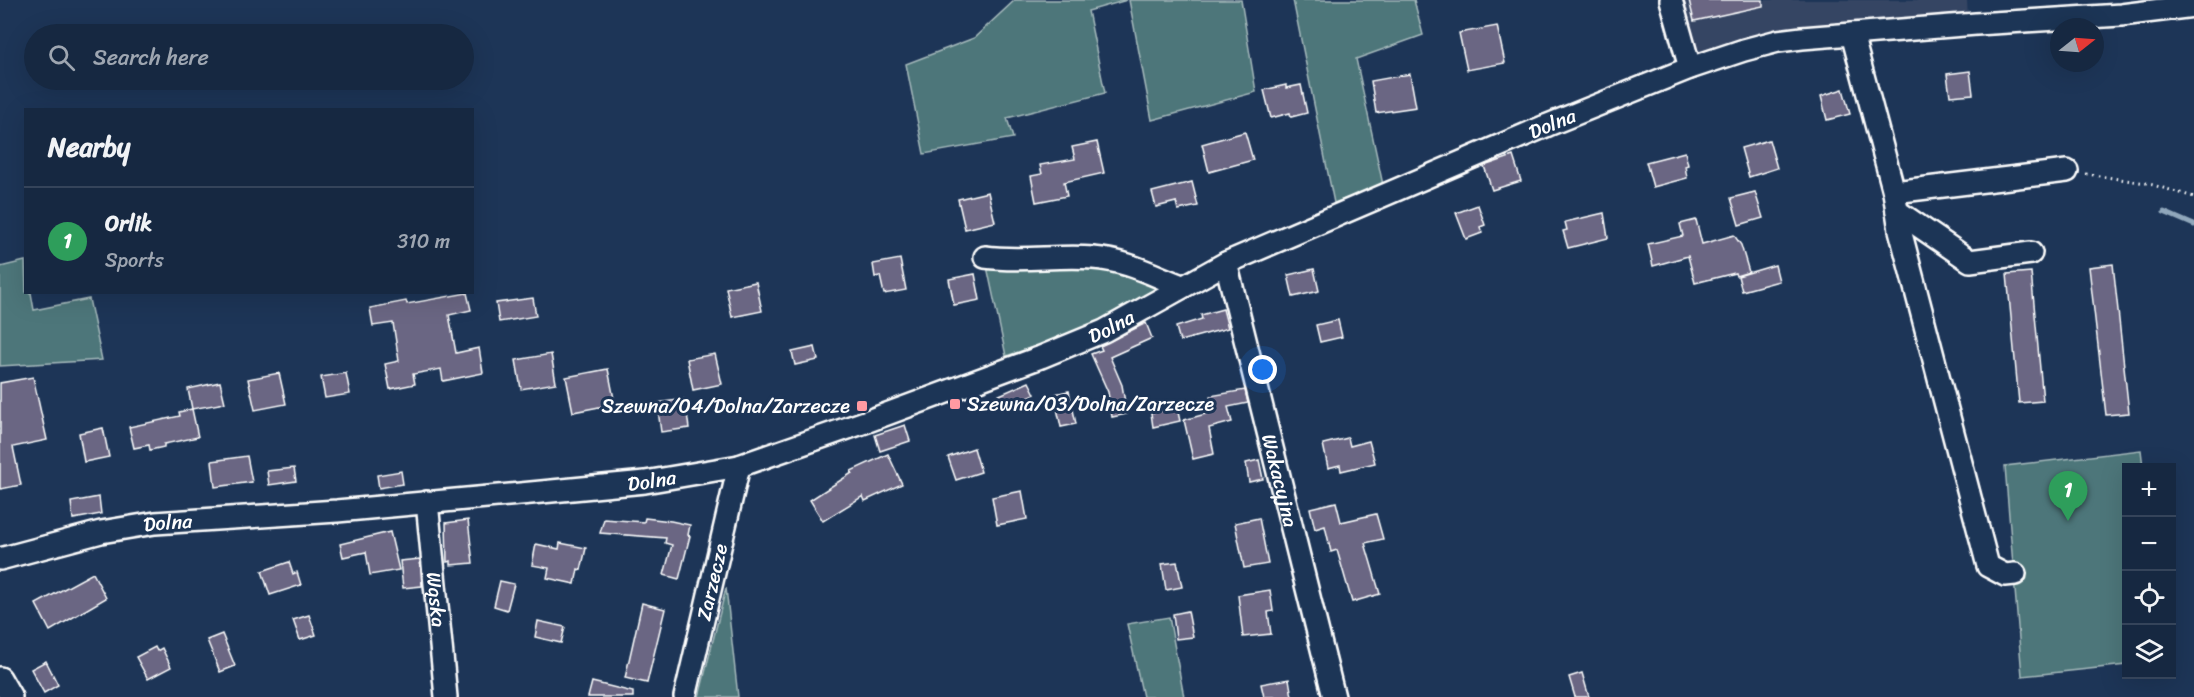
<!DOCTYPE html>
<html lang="en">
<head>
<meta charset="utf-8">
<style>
  body { margin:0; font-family:Sriracha,sans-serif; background:#23344c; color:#f1f3f6 }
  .controls { position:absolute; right:18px; bottom:18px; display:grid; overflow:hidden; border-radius:0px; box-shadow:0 6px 24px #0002 }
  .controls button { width:54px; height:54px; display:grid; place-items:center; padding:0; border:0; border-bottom:2px solid #35445a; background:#162841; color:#f1f3f6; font:30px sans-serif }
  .compass { position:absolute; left:2050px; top:18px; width:54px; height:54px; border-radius:50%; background:#162841; box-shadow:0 6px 24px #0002; rotate:73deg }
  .you { position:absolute; left:1263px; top:370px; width:21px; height:21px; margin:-15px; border:4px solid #fff; border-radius:50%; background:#1a73e8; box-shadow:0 0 0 9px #1a73e833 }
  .badge { display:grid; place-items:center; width:39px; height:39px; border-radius:50%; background:#ff9aa2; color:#fff; font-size:20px; font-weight:700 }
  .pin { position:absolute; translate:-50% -50px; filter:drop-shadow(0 2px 3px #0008) }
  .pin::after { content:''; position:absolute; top:32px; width:21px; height:18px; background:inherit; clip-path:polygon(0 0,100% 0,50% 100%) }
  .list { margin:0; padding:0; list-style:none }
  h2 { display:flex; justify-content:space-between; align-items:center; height:78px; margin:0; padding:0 24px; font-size:26px }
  h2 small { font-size:20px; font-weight:400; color:#9ea6b1 }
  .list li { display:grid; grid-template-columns:39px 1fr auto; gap:18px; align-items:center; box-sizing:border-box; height:108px; padding:0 24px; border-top:2px solid #35445a }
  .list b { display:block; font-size:22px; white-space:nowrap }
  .list p { margin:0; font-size:20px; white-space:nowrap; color:#9ea6b1 }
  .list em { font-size:20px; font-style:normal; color:#9ea6b1 }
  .icon { flex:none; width:33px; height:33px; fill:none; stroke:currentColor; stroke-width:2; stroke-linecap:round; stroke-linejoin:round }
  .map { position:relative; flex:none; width:2194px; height:697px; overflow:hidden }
  .search { position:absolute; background:#162841; box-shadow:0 6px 24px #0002; left:24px; top:24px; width:450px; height:66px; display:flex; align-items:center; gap:15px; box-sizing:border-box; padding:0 21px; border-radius:33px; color:#9ea6b1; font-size:22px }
  .panel { position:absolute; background:#162841; box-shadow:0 6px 24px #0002; left:24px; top:108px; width:450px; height:186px; border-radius:0px }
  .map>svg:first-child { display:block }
</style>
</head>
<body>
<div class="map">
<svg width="2194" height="697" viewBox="0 0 2194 697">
  <rect width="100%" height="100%" fill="#1d3557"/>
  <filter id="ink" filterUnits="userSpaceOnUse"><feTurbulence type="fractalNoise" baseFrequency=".0167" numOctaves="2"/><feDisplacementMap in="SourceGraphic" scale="12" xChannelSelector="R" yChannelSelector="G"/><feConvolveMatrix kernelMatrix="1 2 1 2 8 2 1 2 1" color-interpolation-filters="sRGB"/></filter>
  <g filter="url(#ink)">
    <polygon fill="#344464" points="1680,0 1967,0 1968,18 1694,56"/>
    <g fill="#4d767a" stroke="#a6babc" stroke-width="1.5">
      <polygon points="1015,0 1127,0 1088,11 1105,93 1007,118 1013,138 924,154 906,64 974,38"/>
      <polygon points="1129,0 1241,0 1256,92 1152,120"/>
      <polygon points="1293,0 1414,0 1423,35 1356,59 1383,185 1334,203"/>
      <polygon points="985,257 1037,258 1171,282 1084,330 1006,356"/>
      <polygon points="25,261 26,292 31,293 34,310 89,299 102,360 0,366 0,267"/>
      <polygon points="2141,450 2143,467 2126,468 2126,665 2022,676 2005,466"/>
      <polygon points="726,588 738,697 699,697"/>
      <polygon points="1169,617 1184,697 1143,697 1127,624"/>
    </g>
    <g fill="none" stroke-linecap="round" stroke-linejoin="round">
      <polyline stroke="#90a7bb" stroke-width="5" points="2164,212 2194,225"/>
    </g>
    <g fill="#6a6683" stroke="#fff" stroke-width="1.5">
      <polygon points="1689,0 1763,0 1763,6 1694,21"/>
      <polygon points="1497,26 1505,63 1467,70 1459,33"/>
      <polygon points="1970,71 1973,94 1950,96 1947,74"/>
      <polygon points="1410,74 1416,107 1376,113 1371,81"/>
      <polygon points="1286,85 1286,88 1301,85 1307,113 1291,117 1290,113 1271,118 1264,90"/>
      <polygon points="1843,89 1850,114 1827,120 1821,96"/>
      <polygon points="1245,132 1253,160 1209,172 1202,144"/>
      <polygon points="1769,140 1777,168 1749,177 1741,148"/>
      <polygon points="1097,142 1104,173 1064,182 1067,196 1036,202 1031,176 1042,174 1040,165 1075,159 1072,147"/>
      <polygon points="1685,152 1688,165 1685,166 1687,178 1653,187 1646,162"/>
      <polygon points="1513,156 1521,181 1492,190 1484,166"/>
      <polygon points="1192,182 1198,206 1178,210 1176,202 1156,207 1152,192"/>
      <polygon points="988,192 995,222 965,229 958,199"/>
      <polygon points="1755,192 1763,218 1739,225 1731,198"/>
      <polygon points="1478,205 1485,225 1480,227 1482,233 1466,239 1456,213"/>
      <polygon points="1604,213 1608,238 1568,248 1563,231 1567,230 1565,222"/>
      <polygon points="1696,220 1702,244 1734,235 1741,245 1749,272 1736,276 1735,273 1695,283 1688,256 1653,266 1648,244 1683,236 1680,224"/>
      <polygon points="900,259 906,290 884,294 880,276 875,277 873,264"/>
      <polygon points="2113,264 2129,413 2106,415 2089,267"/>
      <polygon points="1775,265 1779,281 1742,291 1738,276"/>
      <polygon points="1314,269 1319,291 1293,297 1288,275"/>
      <polygon points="2031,272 2043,401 2019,403 2007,274"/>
      <polygon points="975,274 980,300 954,305 949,279"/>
      <polygon points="756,282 762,311 732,317 726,288"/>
      <polygon points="467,293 471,310 449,315 456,353 479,348 483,373 443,381 441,369 413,374 415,384 390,389 385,364 399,361 393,323 373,326 370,308 406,301 407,304"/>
      <polygon points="533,298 536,316 499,322 496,303"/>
      <polygon points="1223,309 1228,328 1180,341 1176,327 1202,319 1201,315"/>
      <polygon points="1338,320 1342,337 1320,342 1316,325"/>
      <polygon points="1146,323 1152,338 1110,357 1122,385 1127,414 1112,417 1108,392 1091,354 1102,350 1100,346"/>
      <polygon points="815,347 818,360 795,365 792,352"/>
      <polygon points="551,354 556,383 521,389 516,360"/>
      <polygon points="715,354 722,384 693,390 687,359"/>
      <polygon points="608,369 615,404 573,412 566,377"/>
      <polygon points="279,373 286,404 255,410 248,379"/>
      <polygon points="346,373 350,394 325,398 321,377"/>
      <polygon points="33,377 47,440 13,447 21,485 0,489 0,383"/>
      <polygon points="220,382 225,403 192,409 188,389"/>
      <polygon points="1029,382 1035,394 1000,409 995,397"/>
      <polygon points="1245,390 1248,403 1228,407 1232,422 1209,428 1214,454 1193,459 1184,420 1213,412 1210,396"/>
      <polygon points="1069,391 1076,424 1061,427 1054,394"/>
      <polygon points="685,399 689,428 661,432 657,403"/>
      <polygon points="1177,408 1180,421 1153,427 1151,413"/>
      <polygon points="192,409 198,437 164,444 164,447 150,450 149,445 134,448 129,427 180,416 179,412"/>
      <polygon points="905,425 910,441 880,451 875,435"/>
      <polygon points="103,428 109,457 84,462 79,433"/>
      <polygon points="1348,438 1350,446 1369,441 1375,463 1341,471 1340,465 1328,468 1323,444"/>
      <polygon points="974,448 981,472 956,480 948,457"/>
      <polygon points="888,454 902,484 865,501 863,496 823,521 810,500 852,473 851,471"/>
      <polygon points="247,456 252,482 215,487 212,461"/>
      <polygon points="1259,460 1263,479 1249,482 1246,463"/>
      <polygon points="294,468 296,481 269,485 267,471"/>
      <polygon points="401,471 403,484 379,488 377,475"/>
      <polygon points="1022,491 1027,519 997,525 992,497"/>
      <polygon points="99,497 101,514 73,519 71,502"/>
      <polygon points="1336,502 1341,522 1376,514 1383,539 1365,543 1380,594 1352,602 1337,550 1331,552 1325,526 1315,529 1310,508"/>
      <polygon points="645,518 671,521 690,525 688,535 690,536 679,579 664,575 672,545 665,543 666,538 600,533 604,519 644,522"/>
      <polygon points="1259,518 1268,564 1244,568 1235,523"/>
      <polygon points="468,520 473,563 451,565 451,561 447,562 446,523"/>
      <polygon points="390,532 399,570 370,575 366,552 343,557 340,544"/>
      <polygon points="560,543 586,548 581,570 578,569 575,584 547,578 549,568 532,565 536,544 559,549"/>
      <polygon points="420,559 422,586 403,588 400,561"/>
      <polygon points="289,562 293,574 297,572 301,585 270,595 262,571"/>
      <polygon points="1177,562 1182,587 1166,590 1162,564"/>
      <polygon points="93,573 106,598 50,631 36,604"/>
      <polygon points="500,581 514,584 507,610 494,606"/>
      <polygon points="1270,590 1273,611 1268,612 1271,634 1243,637 1238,595"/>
      <polygon points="642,603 665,609 647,683 625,678"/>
      <polygon points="1188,611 1193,637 1176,639 1173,614"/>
      <polygon points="309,615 316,635 300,640 293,620"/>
      <polygon points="538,621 565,627 561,643 535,637"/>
      <polygon points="222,634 235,666 220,672 207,640"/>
      <polygon points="155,647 157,651 162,648 171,667 148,679 136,657"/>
      <polygon points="46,661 58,685 44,693 31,669"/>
      <polygon points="1582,673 1589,697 1575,697 1569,677"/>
      <polygon points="1289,679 1292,697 1264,697 1261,684"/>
      <polygon points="592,682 633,692 633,697 588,697"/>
    </g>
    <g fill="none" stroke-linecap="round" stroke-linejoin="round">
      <g stroke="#fff" stroke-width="26">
        <g id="minor">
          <polyline points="1671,0 1690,68"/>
          <polyline points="1852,34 1894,192 2067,171"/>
          <polyline points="1894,192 1900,230 1988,566 2005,575 2015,574"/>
          <polyline points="1897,211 1970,261 2031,253"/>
          <path d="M985 257C1021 262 1057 255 1093 258 1125 260 1153 275 1182 286"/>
          <path id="s1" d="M1226 263 1334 697"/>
          <path id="s2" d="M427 502 446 697"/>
          <path id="s3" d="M0 559 101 532 155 523 337 511 531 493 645 482 739 466 868 421 1041 357 1104 331 1226 263 1548 125 1690 68 1744 50 1778 41 1802 38 1976 24 2121 15 2194 6"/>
          <polyline points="0,678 11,697"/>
          <path id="s4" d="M685 697 739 466"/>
        </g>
      </g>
      <polyline stroke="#fff" stroke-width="3" stroke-dasharray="1.5 4.5" stroke-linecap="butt" points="2086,174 2146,183 2194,197"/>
      <use href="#minor" stroke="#1d3557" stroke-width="21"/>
    </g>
  </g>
  <g fill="#ff9aa2" stroke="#1d3557" stroke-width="2">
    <rect x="949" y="398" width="12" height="12" rx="3"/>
    <rect x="856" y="400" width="12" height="12" rx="3"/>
  </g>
  <g text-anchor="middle" stroke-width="6" stroke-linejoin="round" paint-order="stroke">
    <g font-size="20" fill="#fff" stroke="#1d3557">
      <text dy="7" stroke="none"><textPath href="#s3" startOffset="1630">Dolna</textPath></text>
      <text dy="7" stroke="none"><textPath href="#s3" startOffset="1144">Dolna</textPath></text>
      <text dy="7" stroke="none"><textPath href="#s3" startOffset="658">Dolna</textPath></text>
      <text dy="7" stroke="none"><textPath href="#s1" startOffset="224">Wakacyjna</textPath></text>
      <text dy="7" stroke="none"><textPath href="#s3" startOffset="172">Dolna</textPath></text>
      <text dy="7" stroke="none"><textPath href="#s4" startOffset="118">Zarzecze</textPath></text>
      <text dy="7" stroke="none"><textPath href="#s2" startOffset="98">Wąska</textPath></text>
    </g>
    <g font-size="20" fill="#fff" stroke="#1d3557" text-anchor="start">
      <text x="967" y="411">Szewna/03/Dolna/Zarzecze</text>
      <text x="850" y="413" text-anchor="end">Szewna/04/Dolna/Zarzecze</text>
    </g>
  </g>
</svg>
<div class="controls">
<button>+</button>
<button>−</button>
<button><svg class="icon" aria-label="locate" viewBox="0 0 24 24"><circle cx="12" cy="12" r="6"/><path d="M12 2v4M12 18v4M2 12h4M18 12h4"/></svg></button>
<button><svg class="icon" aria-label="layers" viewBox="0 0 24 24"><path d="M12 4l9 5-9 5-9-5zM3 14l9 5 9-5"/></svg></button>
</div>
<svg class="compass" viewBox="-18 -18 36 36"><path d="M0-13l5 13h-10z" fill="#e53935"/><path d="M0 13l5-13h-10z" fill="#9ea6b1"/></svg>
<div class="you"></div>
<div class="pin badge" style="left:2068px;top:521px;background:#2e9e5b">1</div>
<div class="search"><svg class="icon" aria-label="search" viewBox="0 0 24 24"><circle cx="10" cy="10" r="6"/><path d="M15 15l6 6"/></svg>Search here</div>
<section class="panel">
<h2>Nearby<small></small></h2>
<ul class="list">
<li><span class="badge" style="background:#2e9e5b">1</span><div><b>Orlik</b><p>Sports</p></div><em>310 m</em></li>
</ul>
</section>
</div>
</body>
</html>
